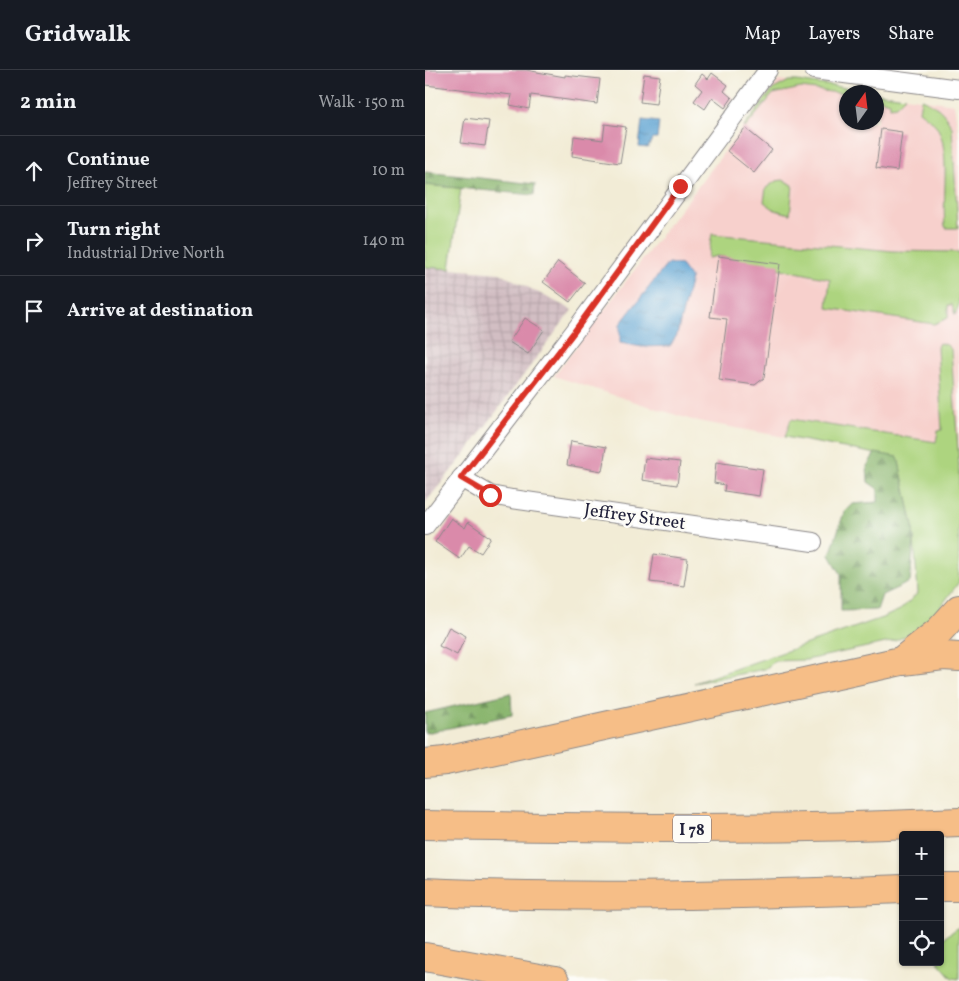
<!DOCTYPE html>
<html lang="en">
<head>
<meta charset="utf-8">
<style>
  body { margin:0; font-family:Vollkorn,serif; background:#242831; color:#f1f3f6 }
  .controls { position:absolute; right:15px; bottom:15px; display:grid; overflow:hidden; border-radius:5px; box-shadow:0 1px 4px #0004 }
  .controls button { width:45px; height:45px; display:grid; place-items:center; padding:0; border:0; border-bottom:1px solid #363941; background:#171b24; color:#f1f3f6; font:25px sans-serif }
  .compass { position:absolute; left:414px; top:15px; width:45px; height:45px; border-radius:50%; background:#171b24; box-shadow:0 1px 4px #0004; rotate:14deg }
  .stop { position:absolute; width:15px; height:15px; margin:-11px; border:4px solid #d93025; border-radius:50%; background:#fff }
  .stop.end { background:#d93025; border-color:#fff; box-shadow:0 1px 5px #0008 }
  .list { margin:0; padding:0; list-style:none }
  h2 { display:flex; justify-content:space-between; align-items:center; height:65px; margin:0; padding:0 20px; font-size:21px }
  h2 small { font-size:16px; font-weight:400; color:#9ea1a6 }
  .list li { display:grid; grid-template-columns:32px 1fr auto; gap:15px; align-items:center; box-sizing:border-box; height:70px; padding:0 20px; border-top:1px solid #363941 }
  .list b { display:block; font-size:19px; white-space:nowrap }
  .list p { margin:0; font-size:16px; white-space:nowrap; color:#9ea1a6 }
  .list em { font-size:16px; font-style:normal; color:#9ea1a6 }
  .icon { flex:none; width:28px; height:28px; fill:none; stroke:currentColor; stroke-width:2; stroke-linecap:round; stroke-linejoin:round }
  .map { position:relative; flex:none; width:534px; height:911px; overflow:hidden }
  header { display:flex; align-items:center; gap:30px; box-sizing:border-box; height:70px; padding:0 25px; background:#171b24; border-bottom:1px solid #363941 }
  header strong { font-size:24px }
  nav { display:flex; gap:28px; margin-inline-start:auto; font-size:18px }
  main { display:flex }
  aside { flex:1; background:#171b24 }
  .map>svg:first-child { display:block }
</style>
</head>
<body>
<header>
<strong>Gridwalk</strong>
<nav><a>Map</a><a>Layers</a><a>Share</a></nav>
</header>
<main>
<aside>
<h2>2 min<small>Walk · 150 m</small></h2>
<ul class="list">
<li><svg class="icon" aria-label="ahead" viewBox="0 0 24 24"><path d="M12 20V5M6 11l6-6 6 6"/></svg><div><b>Continue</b><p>Jeffrey Street</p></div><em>10 m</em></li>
<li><svg class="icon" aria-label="right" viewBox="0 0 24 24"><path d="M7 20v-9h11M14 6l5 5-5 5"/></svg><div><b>Turn right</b><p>Industrial Drive North</p></div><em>140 m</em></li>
<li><svg class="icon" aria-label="arrive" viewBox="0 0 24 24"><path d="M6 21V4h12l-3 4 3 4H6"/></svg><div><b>Arrive at destination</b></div></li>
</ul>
</aside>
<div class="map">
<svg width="534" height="911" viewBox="0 0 534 911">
  <defs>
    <pattern id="industrial-grid" width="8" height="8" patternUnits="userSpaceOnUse" patternTransform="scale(1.25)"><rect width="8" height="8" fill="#d2bec3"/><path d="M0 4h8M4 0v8" fill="none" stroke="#b4a3a8"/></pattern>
    <pattern id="forest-firs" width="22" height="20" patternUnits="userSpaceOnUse" patternTransform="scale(1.25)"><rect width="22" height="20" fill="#8ab66e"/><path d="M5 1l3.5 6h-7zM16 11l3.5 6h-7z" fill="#70945c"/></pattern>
    <pattern id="water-ripples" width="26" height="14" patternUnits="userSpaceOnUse" patternTransform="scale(1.25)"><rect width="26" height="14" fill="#5ca2d2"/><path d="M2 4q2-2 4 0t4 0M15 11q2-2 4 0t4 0" fill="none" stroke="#4c84ac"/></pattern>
  </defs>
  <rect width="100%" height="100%" fill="#fdfcf7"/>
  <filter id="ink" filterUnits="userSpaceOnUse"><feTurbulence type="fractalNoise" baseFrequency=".02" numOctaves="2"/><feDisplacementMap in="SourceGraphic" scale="10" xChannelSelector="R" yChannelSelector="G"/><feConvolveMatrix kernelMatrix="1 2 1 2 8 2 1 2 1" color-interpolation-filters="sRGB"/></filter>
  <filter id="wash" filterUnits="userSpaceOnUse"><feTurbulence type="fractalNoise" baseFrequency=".0096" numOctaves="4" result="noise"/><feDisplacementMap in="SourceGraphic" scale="20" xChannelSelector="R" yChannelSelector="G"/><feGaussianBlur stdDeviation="1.12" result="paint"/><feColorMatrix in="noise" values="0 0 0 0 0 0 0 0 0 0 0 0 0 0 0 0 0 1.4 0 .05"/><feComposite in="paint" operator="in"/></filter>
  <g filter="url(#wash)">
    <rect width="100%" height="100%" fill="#f2ecd6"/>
    <polygon fill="#f7d0cc" points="354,10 450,22 422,22 422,52 452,52 452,23 529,34 534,69 534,399 267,350 129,306"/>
    <polygon fill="url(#industrial-grid)" points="0,197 75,203 147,240 39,385 0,433"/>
    <g fill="#add47f" stroke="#687b5d">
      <polygon points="364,11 372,11 450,22 421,24 376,18 348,24 320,58 319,57 347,20"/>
      <polygon points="452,23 480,27 471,36 465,37 465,32 452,29"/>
      <path d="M496 29C512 35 519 42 527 57L533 158H521L520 156C517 129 526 81 512 57 508 51 500 46 494 41Z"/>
      <polygon points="358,110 368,115 365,144 350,140 339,132 341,118 351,111"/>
      <polygon points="0,115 36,118 25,199 0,197"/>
      <polygon points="287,164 468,181 534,182 534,235 530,245 527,235 523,235 523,248 509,254 402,238 405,209 293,186 283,188"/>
      <polygon points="514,273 522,275 526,279 534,394 534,512 514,539 492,560 470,571 381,590 350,591 340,599 269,613 457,548 475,540 493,523 488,456 473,388 360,367 366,349 511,372 513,361 517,360 512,277"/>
      <polygon points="534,857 534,909 527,908 513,892 515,892 516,870"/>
    </g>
    <g fill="url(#forest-firs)" stroke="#566c54">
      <polygon points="0,102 110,114 109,125 0,115"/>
      <polygon points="450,383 473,387 488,456 489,471 485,512 457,525 452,540 416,541 416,504 405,485 419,442 427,434 453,432 453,419 443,412 442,396"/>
      <polygon points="86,623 87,645 0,663 0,643"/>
    </g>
    <g fill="url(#water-ripples)" stroke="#3f6286">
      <polygon points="217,50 234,52 232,69 227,69 223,78 214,77"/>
      <polygon points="243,193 256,195 266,208 252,265 245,276 217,277 195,273 195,254"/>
    </g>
    <g id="blocks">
      <g fill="#da8aaa">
        <polygon points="0,0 101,0 140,7 140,5 175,9 172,34 106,25 104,39 85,35 87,25 0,15"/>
        <polygon points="287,3 303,15 299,21 307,28 300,38 287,28 280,39 269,31 277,20 270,14 277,4 283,9"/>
        <polygon points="219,4 235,6 231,34 215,32"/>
        <polygon points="40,48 64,51 60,76 36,73"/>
        <polygon points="180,54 201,57 195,93 147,86 149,66 178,70"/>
        <polygon points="320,58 347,80 329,103 302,81"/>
        <polygon points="456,59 477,62 472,101 451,98"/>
        <polygon points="293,186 355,194 339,308 330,315 294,310 302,249 285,247"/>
        <polygon points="133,192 160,213 145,232 118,212"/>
        <polygon points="100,248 119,260 103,284 84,272"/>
        <polygon points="146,371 181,377 177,401 142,395"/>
        <polygon points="220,388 255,392 252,415 217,410"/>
        <polygon points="291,392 338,399 334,426 299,421 300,415 289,413"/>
        <polygon points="26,448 40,458 43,452 66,468 56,483 44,476 35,489 10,472"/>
        <polygon points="229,484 263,489 259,516 225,512"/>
        <polygon points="24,557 41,566 32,585 14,576"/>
      </g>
    </g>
  </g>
  <g filter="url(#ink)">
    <use href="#blocks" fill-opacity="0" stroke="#8a8788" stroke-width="1"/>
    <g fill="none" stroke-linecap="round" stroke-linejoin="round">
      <g stroke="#8a8788" stroke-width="20">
        <g id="street">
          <polyline points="389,0 534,19"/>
          <polyline points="36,408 65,425 87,429 388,472"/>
          <polyline points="0,456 149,262 343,0"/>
        </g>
      </g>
      <g stroke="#8a8788" stroke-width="30">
        <g id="highway">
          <polyline points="478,591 518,586 534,587"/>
          <polyline points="0,693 20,691 476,591 514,561 534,539"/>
          <path d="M0 755C178 758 356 761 534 752"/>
          <polyline points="515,817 534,817"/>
          <path d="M0 822C159 829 319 825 478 819"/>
          <polyline points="0,887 130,911"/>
        </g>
      </g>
      <use href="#street" stroke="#fff" stroke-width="18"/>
      <use href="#highway" stroke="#f6be87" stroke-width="28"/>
    </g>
  </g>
  <g fill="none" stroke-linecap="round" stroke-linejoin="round" filter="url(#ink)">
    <polyline stroke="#d93025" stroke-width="6" points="65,425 36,408 149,262 255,116"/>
  </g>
  <g text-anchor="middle" stroke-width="5" stroke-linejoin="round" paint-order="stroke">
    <rect fill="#fdfcf7" stroke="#646373" stroke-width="1" x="248" y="745.5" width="38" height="27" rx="4"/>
    <g font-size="16" font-weight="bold" fill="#22223b">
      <text x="267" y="765">I 78</text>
    </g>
    <g font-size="18" fill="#22223b" stroke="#fdfcf7">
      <text transform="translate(210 446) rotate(8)" y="6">Jeffrey Street</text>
    </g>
  </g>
</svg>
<div class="controls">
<button>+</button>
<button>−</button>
<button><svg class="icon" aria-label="locate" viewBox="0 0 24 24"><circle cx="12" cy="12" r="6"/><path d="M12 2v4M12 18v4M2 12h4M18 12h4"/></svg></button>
</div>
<svg class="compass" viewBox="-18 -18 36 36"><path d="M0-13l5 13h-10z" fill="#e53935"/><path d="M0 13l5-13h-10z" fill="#9ea1a6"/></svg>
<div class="stop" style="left:65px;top:425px"></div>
<div class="stop end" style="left:255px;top:116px"></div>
</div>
</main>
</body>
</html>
